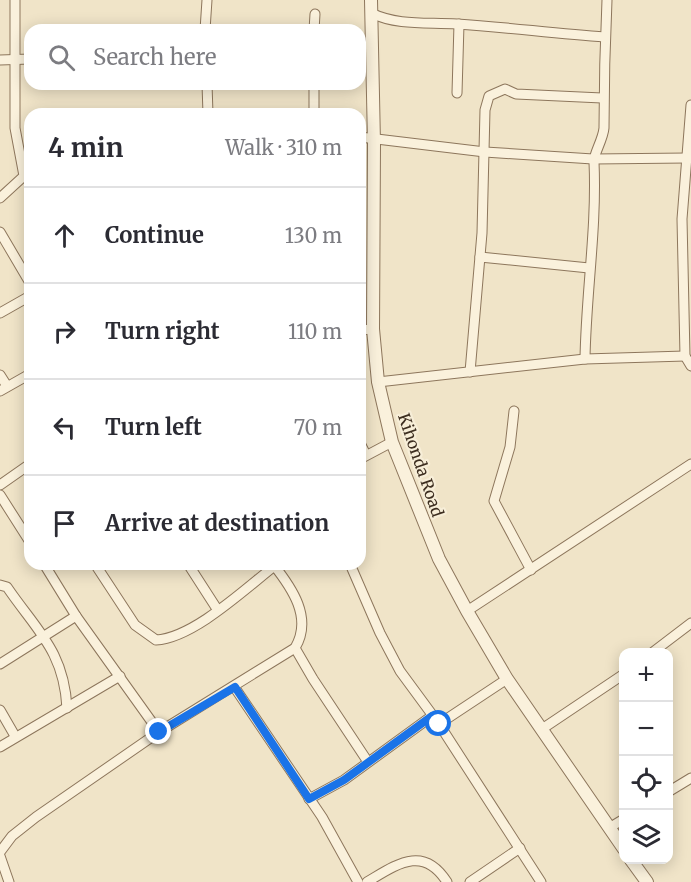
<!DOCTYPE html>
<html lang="en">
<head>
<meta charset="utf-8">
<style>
  body { margin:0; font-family:Merriweather,serif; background:#f2f2f3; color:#2b2b33 }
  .controls { position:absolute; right:18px; bottom:18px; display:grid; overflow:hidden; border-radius:12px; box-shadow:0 3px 15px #0003 }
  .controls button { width:54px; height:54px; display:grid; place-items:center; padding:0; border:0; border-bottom:2px solid #e1e1e2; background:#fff; color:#2b2b33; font:30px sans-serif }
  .stop { position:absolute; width:18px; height:18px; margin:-14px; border:4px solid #1a73e8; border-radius:50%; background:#fff }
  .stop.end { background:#1a73e8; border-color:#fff; box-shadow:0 2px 6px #0008 }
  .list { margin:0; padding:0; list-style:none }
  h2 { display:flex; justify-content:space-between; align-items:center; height:78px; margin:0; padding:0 24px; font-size:26px }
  h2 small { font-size:20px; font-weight:400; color:#7c7c81 }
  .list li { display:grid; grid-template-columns:39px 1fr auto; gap:18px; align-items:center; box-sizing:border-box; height:96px; padding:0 24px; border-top:2px solid #e1e1e2 }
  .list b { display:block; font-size:22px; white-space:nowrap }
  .list em { font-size:20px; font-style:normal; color:#7c7c81 }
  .icon { flex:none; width:33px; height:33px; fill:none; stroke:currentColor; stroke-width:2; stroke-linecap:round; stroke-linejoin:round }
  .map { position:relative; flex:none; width:691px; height:882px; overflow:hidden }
  .search { position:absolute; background:#fff; box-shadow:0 3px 15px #0003; left:24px; top:24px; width:342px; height:66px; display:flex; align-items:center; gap:15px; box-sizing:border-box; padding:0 21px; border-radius:18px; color:#7c7c81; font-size:22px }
  .panel { position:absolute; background:#fff; box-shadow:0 3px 15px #0003; left:24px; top:108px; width:342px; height:462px; border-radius:18px }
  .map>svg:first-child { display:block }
</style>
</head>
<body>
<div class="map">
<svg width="691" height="882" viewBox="0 0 691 882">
  <rect width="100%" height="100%" fill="#f0e4c8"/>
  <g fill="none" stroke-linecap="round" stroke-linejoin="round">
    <g stroke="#8d765c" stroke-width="11">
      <g id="minor">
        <path d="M371 13C398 26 427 22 457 24 507 27 556 34 605 37"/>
        <polyline points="205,30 207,0"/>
        <polyline points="314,30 315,14"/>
        <polyline points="0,60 30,59"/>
        <polyline points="207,84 208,114"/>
        <polyline points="314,84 314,114"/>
        <polyline points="457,93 459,24"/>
        <polyline points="691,105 682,219 685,356 691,366"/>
        <polyline points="360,137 485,152 593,159 687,158"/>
        <polyline points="0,198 24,176 15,128 15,0"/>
        <polyline points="0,232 30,283"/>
        <polyline points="480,257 589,268"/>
        <polyline points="0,313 30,296"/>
        <polyline points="360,330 373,329"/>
        <path d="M585 359C586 293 597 228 594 162 593 155 603 140 604 128 604 86 605 43 607 0"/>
        <polyline points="470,372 482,233 485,110 489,96 505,89 516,94 602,98"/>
        <polyline points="0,375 7,386"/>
        <polyline points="378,382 585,359 685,356"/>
        <polyline points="0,391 30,374"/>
        <polyline points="514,411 510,447 494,501 531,570"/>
        <polyline points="360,443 366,455"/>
        <polyline points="360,459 392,442"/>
        <polyline points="0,485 30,464"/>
        <polyline points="0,495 30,542"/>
        <polyline points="44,564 76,616 159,732"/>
        <path d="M95 564 135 625 156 640C194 638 247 587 277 564"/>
        <polyline points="188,564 217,609"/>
        <polyline points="350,564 380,633 400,671 439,724 541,882"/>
        <path d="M0 585 7 587C37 631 64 651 67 708"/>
        <polyline points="467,611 691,464"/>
        <polyline points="295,648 313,679 368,762"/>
        <polyline points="653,652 691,623"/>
        <polyline points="0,664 76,616"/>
        <polyline points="235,688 322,817 358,882"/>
        <polyline points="0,710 15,736"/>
        <polyline points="439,724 507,679"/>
        <polyline points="542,729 624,674"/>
        <polyline points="0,747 120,676"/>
        <polyline points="668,792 691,778"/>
        <polyline points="309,799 344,780 432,716"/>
        <polyline points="609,828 624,819"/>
        <path d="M0 852 12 836 36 817 159 732 295 648C313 618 292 588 273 564"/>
        <polyline points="0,856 9,882"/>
        <path d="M367 882C396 865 423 844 447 882"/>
        <polyline points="470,882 520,848"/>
      </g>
    </g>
    <g stroke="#8d765c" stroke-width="14">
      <g id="tertiary">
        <polyline points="371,0 374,143 373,329 378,382 392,442 439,559 467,611 507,679 624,849"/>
        <polyline points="631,860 647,882"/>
      </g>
    </g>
    <use href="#minor" stroke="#faf1dc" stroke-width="9"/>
    <use href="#tertiary" stroke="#faf1dc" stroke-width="12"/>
  </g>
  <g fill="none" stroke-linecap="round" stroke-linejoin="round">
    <polyline stroke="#1a73e8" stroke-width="8" points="159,732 235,687 309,799 344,780 432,716 439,724"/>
  </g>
  <g text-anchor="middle" stroke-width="4.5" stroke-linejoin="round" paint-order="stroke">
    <g font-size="16" fill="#3d2e20" stroke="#f7eed8">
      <text transform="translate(421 465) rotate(71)" y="6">Kihonda Road</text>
    </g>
  </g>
</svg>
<div class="controls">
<button>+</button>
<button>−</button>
<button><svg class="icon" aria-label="locate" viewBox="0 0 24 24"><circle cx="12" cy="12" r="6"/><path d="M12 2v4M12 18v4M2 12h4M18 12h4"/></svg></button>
<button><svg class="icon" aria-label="layers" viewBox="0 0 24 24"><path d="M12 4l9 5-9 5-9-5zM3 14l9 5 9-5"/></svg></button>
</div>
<div class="stop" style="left:439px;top:724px"></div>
<div class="stop end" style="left:159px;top:732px"></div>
<div class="search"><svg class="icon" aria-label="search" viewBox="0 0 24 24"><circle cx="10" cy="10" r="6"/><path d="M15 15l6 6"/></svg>Search here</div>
<section class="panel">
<h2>4 min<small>Walk · 310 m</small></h2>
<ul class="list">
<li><svg class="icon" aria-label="ahead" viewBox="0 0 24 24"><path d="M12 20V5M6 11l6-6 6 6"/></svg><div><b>Continue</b></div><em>130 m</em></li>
<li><svg class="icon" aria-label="right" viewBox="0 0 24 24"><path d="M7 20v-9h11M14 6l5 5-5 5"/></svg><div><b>Turn right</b></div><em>110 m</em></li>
<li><svg class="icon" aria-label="left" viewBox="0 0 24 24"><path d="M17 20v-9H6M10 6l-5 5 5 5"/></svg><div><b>Turn left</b></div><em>70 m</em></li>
<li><svg class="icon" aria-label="arrive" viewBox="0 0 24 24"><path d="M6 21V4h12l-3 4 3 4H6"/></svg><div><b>Arrive at destination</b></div></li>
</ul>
</section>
</div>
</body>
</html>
